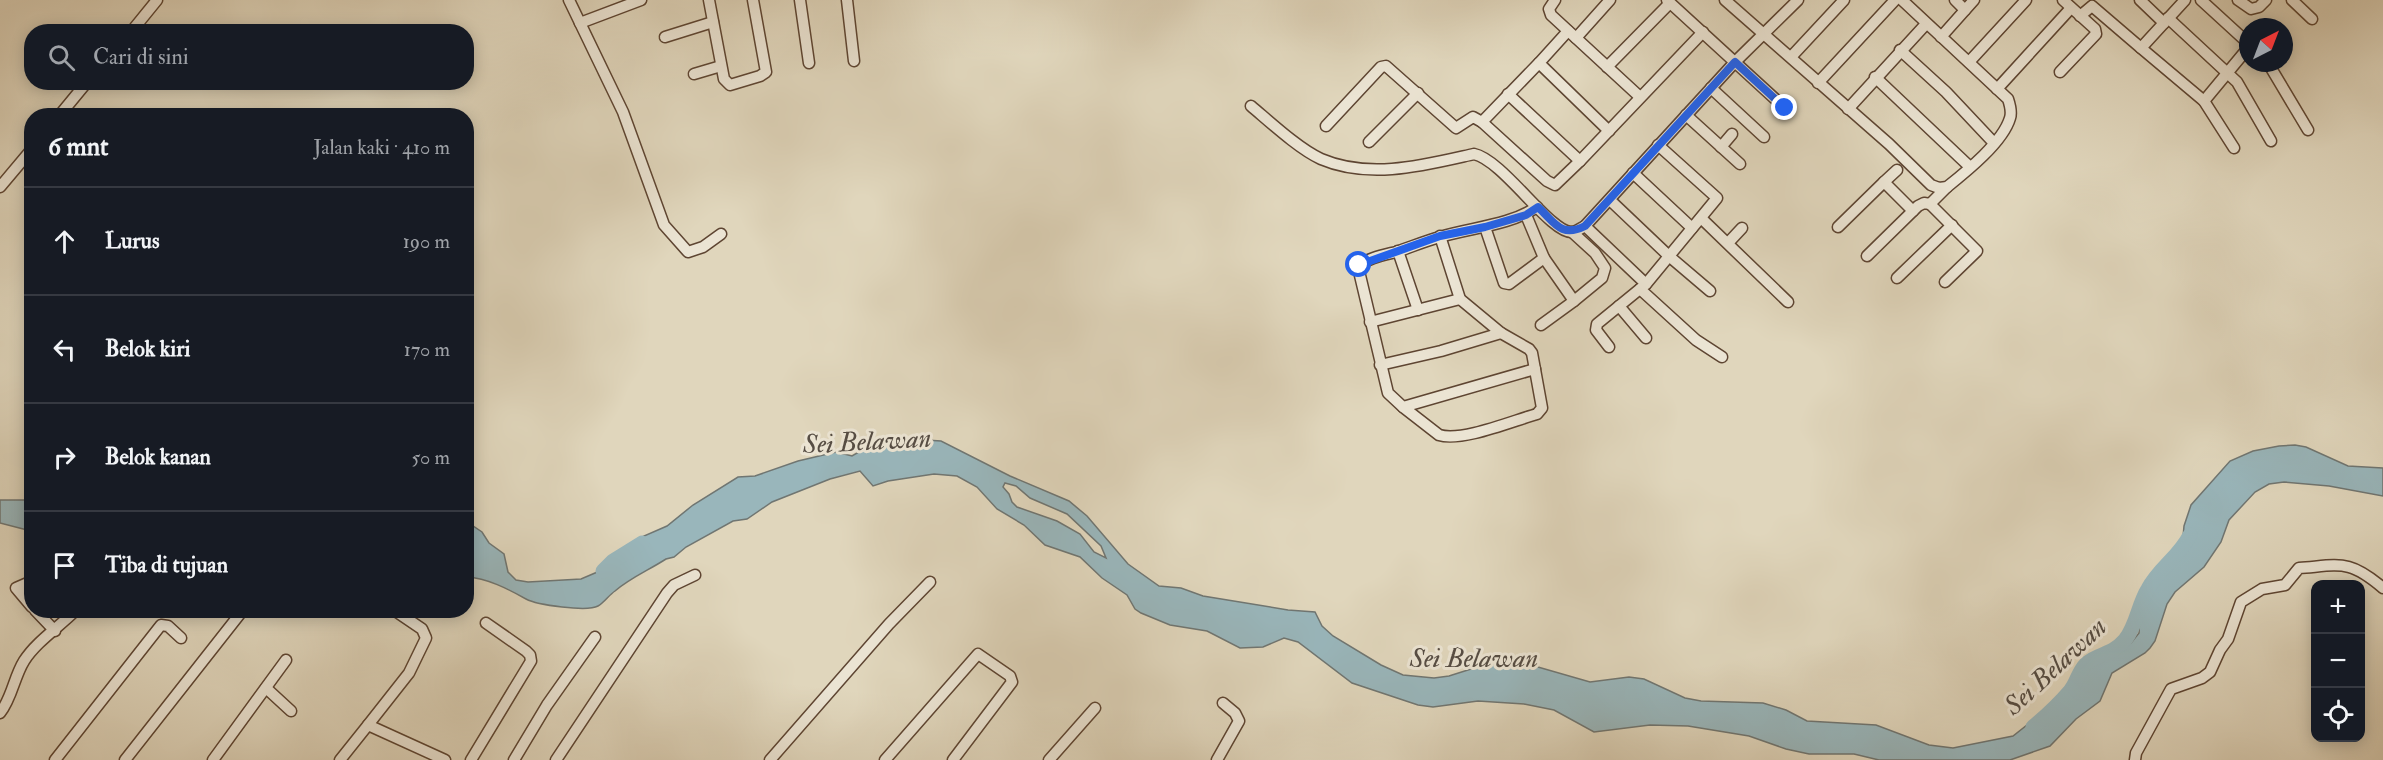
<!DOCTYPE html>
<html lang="id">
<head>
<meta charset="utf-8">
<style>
  body { margin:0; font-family:"IM FELL Double Pica",serif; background:#20242c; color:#f1f3f6 }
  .controls { position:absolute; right:18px; bottom:18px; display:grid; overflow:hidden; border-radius:12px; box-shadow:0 3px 15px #0003 }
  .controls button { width:54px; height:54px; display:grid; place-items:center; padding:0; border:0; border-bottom:2px solid #363941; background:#171b24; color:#f1f3f6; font:30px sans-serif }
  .compass { position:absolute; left:2239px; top:18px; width:54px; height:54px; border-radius:50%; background:#171b24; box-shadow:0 3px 15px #0003; rotate:42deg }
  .stop { position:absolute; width:18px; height:18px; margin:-14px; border:4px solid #2563eb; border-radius:50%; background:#fff }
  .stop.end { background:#2563eb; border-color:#fff; box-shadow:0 2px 6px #0008 }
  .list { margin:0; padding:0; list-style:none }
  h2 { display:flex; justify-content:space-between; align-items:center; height:78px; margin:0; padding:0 24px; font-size:26px }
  h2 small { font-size:20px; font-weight:400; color:#9ea1a6 }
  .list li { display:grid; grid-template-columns:39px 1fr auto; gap:18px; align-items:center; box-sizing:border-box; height:108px; padding:0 24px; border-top:2px solid #363941 }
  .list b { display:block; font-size:22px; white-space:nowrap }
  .list em { font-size:20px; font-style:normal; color:#9ea1a6 }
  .icon { flex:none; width:33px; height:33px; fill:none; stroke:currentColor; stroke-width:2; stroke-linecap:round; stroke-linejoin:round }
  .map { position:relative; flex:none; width:2383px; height:760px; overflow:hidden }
  .search { position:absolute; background:#171b24; box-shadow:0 3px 15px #0003; left:24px; top:24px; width:450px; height:66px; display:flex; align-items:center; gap:15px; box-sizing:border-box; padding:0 21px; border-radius:24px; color:#9ea1a6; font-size:22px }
  .panel { position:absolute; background:#171b24; box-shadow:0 3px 15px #0003; left:24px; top:108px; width:450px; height:510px; border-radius:24px }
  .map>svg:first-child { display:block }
</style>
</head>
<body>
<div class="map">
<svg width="2383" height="760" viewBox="0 0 2383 760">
  <rect width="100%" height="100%" fill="#e0d6bc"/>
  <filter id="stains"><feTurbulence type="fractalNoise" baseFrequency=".00333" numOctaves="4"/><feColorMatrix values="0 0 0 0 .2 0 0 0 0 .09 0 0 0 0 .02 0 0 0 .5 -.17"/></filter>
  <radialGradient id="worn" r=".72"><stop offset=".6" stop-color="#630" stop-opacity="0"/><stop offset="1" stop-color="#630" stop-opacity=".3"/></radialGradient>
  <g fill="#99b6bb" stroke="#707672" stroke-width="1.5" fill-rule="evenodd">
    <path d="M910 439 941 441 1010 476 1069 501 1087 516 1128 564 1159 586 1181 588 1203 596 1288 610 1315 612 1322 626 1333 636 1381 665 1403 675 1434 678 1449 676 1471 669 1493 664H1516L1531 665 1590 682 1629 677 1644 679 1685 698 1701 701 1763 703 1786 710 1807 721 1876 725 1929 745 1953 748 2013 736 2037 717 2052 713 2079 687 2090 664 2097 659 2119 653 2131 643 2139 633 2140 613 2151 590 2182 549 2184 526 2191 505 2230 461 2253 451 2279 446 2295 445 2306 447 2348 466 2383 468V496L2329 486 2284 482 2269 484 2255 492 2229 520 2221 542 2204 567 2175 592 2167 604 2155 641 2150 648 2145 653 2112 673 2100 701 2076 719 2050 746 2010 760H1879L1854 754H1809L1786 749 1749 736 1688 726 1650 725 1594 732 1554 710 1524 704 1478 701 1433 707 1418 705 1352 683 1298 642 1284 638 1263 647 1240 648 1207 631 1170 625 1141 613 1135 609 1127 595 1102 578 1080 557 1045 545 1024 525 997 509 977 487 957 476 934 474 888 481 873 486 860 471 830 479 772 502 747 519 733 521 686 547 674 557 666 559C649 570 630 578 615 591 609 595 604 603 598 606 587 612 537 605 526 599 508 589 487 578 467 577V522L482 532 489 543 504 554 508 572 516 580 528 582 581 579 602 570 612 559 622 557 637 539 667 526 693 505 738 477 755 476 798 461 836 452 852 456 878 441 901 442ZM1005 483 1016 486 1030 498 1067 514 1101 546 1106 558 1094 552 1080 534 1057 521 1017 507 1012 502 1009 494 1003 487Z"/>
    <polygon points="0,500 31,500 31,531 0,523"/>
  </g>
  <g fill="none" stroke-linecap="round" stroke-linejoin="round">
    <g stroke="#99b6bb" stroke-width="15">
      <polyline points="603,571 613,561 642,543"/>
      <path d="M2033 727C2046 716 2059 704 2070 691 2077 683 2078 672 2086 664 2098 653 2111 656 2125 640 2137 625 2138 605 2148 589 2159 568 2179 557 2190 535"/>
    </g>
    <g stroke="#5e4532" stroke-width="13">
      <g id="street">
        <polyline points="569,0 623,112 664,225 688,252 703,247 721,234"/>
        <polyline points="709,0 724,79 730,85 760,76 766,72 753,0"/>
        <polyline points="800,0 809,63"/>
        <polyline points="847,0 854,61"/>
        <polyline points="1555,0 1549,9 1551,15 1640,97"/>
        <polyline points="1667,0 1785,108"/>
        <path d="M1725 0 1889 144 1931 185 1939 188 1947 187C1967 171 2003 142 2010 118 2012 112 2010 105 2008 99L1902 0"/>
        <polyline points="1955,0 1965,10"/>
        <polyline points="2140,0 2164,23"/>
        <polyline points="2185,0 2141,48 2204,101 2234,148"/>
        <polyline points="2201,0 2248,43"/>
        <polyline points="2238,0 2251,9 2259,7 2266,0"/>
        <polyline points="2292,0 2312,19"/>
        <polyline points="2080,16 2092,6 2141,48"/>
        <polyline points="2168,18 2237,82 2271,141"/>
        <polyline points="580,23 641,0"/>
        <polyline points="1568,31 1539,63 1609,131"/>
        <polyline points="131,32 157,0"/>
        <polyline points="665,37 713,22"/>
        <polyline points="1941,37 1974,0"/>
        <polyline points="1576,38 1610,0"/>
        <polyline points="1900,50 1946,92 1994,143"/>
        <polyline points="1791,57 1844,0"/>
        <polyline points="1969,62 2026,0"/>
        <polyline points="1539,63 1482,122 1547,181 1555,185 1580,161 1703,32"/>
        <polyline points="2268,63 2308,130"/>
        <polyline points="1607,67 1670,3"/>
        <polyline points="2060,72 2096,34 2095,29 2063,0"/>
        <polyline points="694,74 721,66"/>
        <polyline points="1875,77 1970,167"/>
        <polyline points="1818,83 1895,0"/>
        <polyline points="1711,88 1764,137"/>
        <polyline points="1997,89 2071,8"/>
        <polyline points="1508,94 1580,161"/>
        <polyline points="2204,101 2248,48"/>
        <path d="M1251 106C1270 122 1299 149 1321 159 1370 180 1425 165 1474 154 1503 160 1551 234 1572 232 1576 232 1581 228 1585 226L1735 62 1798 0"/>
        <polyline points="1848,109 1926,24"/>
        <polyline points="1686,115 1740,164"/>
        <polyline points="59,116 87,82"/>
        <polyline points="1326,126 1381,67 1386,66 1456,128 1473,117 1482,122"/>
        <polyline points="1369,142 1418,93"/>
        <polyline points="1721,147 1732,134"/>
        <polyline points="1897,170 1884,182 1913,211"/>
        <polyline points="1633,173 1692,228"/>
        <polyline points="0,187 32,149"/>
        <polyline points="1610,200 1670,257 1710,291"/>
        <polyline points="1526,215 1544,258 1574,301 1602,278 1605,268 1595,253 1572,232"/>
        <polyline points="1701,218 1788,302"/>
        <polyline points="1585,226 1646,284"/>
        <polyline points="1485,227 1504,283 1509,284 1544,258"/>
        <polyline points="1838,227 1884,182"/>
        <polyline points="1728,243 1742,228"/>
        <polyline points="1398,251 1418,310"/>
        <polyline points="1867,256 1918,206 1924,203 1930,204"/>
        <polyline points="1897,278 1952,225"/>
        <polyline points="1945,282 1977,251 1930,204 1947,187"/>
        <polyline points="1640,289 1696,340 1722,357"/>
        <polyline points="1619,306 1646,338"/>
        <polyline points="1370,322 1460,299"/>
        <polyline points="1541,325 1574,301"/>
        <polyline points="1609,347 1596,330 1597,324 1646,284 1717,198 1658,145"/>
        <polyline points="1380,365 1441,351 1501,333"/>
        <path d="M1535 369 1403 407 1388 393 1358 267C1367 258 1384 255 1396 252 1411 247 1425 241 1440 237 1473 227 1508 226 1537 207"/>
        <path d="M1403 407 1439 435C1462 442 1512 421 1537 414L1542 408 1532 353 1529 349 1501 333 1460 299 1440 236"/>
        <polyline points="32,581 16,588 32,607"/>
        <polyline points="35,610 55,631"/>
        <polyline points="266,688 291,711"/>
        <path d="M0 713C12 698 14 677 24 661 36 642 59 627 76 610"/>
        <polyline points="368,725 409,673 426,638 422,629 394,610"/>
        <polyline points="55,760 161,625 168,626 181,638"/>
        <polyline points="125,760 243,610"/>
        <polyline points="213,760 286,660"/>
        <polyline points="340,760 368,725 445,760"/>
        <polyline points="471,760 531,661 530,655 526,651 486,623"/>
        <polyline points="514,760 547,705 595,637"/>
        <polyline points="556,760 667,593 674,585 695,575"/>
        <polyline points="770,760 889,624 930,582"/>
        <polyline points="885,760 978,654 1010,676 1012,682 953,760"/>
        <polyline points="1049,760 1095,708"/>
        <polyline points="1217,760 1239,721 1235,713 1223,703"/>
        <path d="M2135 760 2136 753 2171 689 2202 678 2210 672 2220 650 2228 639 2241 602 2262 589 2285 585 2299 568C2341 565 2349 559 2383 588"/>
      </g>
    </g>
    <use href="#street" stroke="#ebe4d3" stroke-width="10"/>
  </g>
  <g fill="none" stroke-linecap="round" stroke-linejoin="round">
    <path stroke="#2563eb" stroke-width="8" d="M1359 265 1440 236 1485 227 1526 215 1538 207C1555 223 1561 238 1585 226L1735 62 1785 108"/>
  </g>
  <g text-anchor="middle" stroke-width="6" stroke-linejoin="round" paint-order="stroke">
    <g font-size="27" font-style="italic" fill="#564d44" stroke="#ebe4d3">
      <text transform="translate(867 441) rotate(-3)" y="9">Sei Belawan</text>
      <text x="1474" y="667">Sei Belawan</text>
      <text transform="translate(2055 666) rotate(-43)" y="9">Sei Belawan</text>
    </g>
  </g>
  <rect width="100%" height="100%" filter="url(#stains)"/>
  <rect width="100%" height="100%" fill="url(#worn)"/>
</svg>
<div class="controls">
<button>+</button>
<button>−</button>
<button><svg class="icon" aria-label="locate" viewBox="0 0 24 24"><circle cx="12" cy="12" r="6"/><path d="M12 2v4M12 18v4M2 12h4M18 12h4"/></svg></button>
</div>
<svg class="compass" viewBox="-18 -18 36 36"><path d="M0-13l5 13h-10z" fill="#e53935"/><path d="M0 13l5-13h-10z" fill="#9ea1a6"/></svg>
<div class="stop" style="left:1359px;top:265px"></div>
<div class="stop end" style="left:1785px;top:108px"></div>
<div class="search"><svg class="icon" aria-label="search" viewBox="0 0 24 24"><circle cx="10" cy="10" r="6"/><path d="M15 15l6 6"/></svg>Cari di sini</div>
<section class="panel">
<h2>6 mnt<small>Jalan kaki · 410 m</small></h2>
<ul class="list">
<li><svg class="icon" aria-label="ahead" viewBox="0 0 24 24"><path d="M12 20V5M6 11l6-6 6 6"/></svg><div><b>Lurus</b></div><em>190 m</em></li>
<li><svg class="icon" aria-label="left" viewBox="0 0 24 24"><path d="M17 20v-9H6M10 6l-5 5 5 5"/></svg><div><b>Belok kiri</b></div><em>170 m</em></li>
<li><svg class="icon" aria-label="right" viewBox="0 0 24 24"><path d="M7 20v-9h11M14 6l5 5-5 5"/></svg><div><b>Belok kanan</b></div><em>50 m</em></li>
<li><svg class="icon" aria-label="arrive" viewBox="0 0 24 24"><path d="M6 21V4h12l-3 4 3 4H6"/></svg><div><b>Tiba di tujuan</b></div></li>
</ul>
</section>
</div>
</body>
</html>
